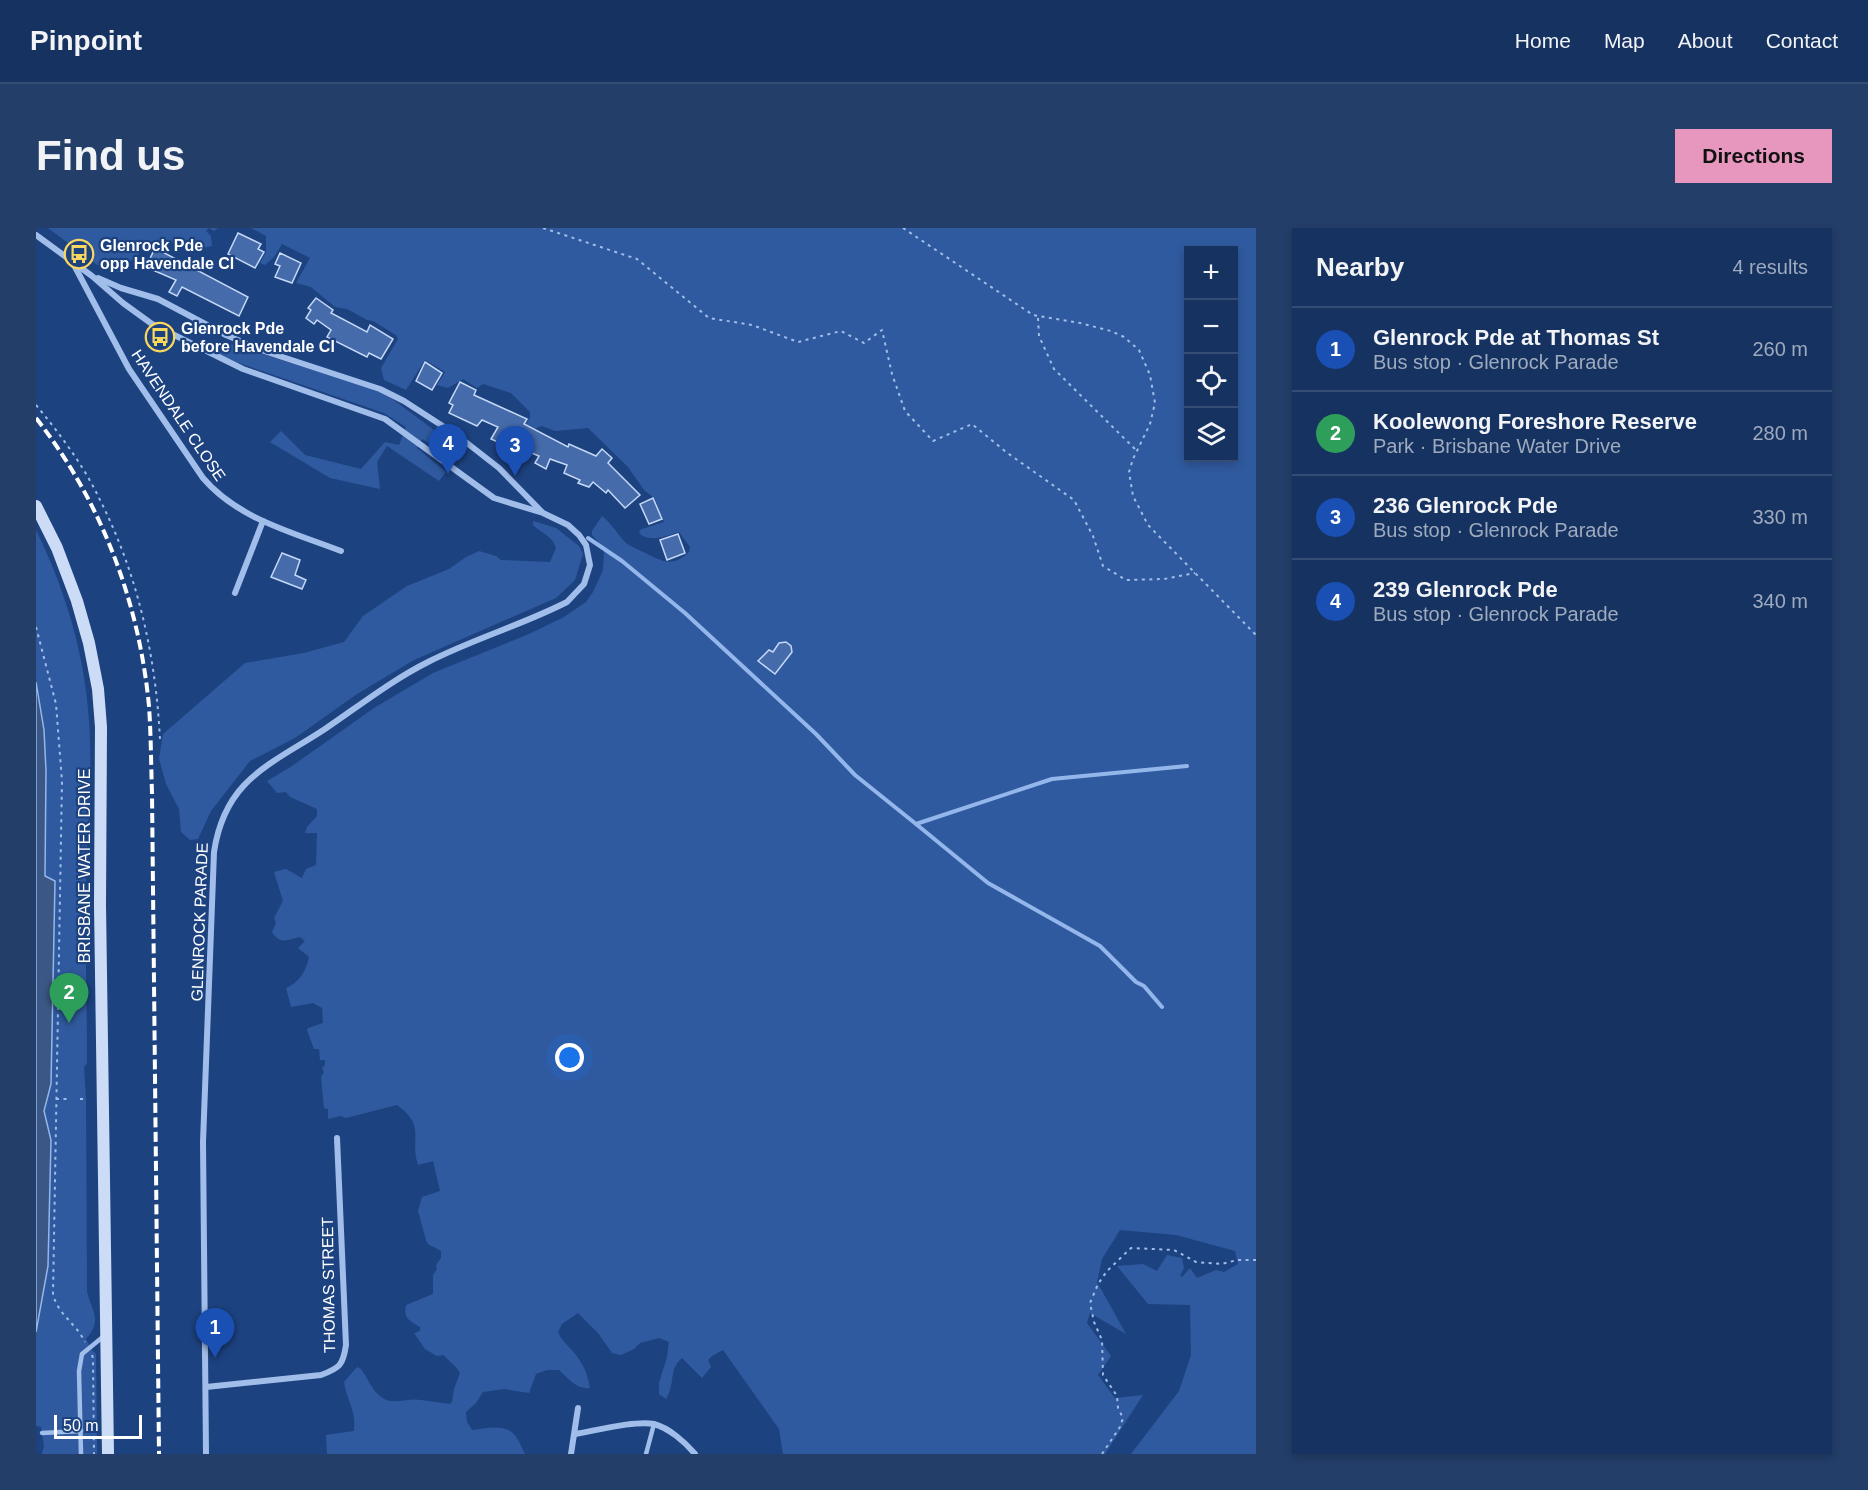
<!DOCTYPE html>
<html lang="en">
<head>
<meta charset="utf-8">
<style>
  body { margin:0; font-family:Helvetica,sans-serif; background:#233e69; color:#f1f3f6 }
  .controls { position:absolute; right:18px; top:18px; display:grid; overflow:hidden; border-radius:0px; box-shadow:0 3px 9px #0003 }
  .controls button { width:54px; height:54px; display:grid; place-items:center; padding:0; border:0; border-bottom:2px solid #354d75; background:#163260; color:#f1f3f6; font:30px sans-serif }
  .scale { position:absolute; left:18px; bottom:15px; width:88px; box-sizing:border-box; padding-left:6px; border:3px solid #fff; border-top:0; font-size:16px; line-height:21px; white-space:nowrap; color:#fff; -webkit-text-stroke:4px #1d4280; paint-order:stroke }
  .you { position:absolute; left:534px; top:830px; width:21px; height:21px; margin:-15px; border:4px solid #fff; border-radius:50%; background:#1a73e8; box-shadow:0 0 0 9px #1a73e833 }
  .badge { display:grid; place-items:center; width:39px; height:39px; border-radius:50%; background:#e797bd; color:#fff; font-size:20px; font-weight:700 }
  .pin { position:absolute; translate:-50% -50px; filter:drop-shadow(0 2px 3px #0008) }
  .pin::after { content:''; position:absolute; top:32px; width:21px; height:18px; background:inherit; clip-path:polygon(0 0,100% 0,50% 100%) }
  .list { margin:0; padding:0; list-style:none }
  h2 { display:flex; justify-content:space-between; align-items:center; height:78px; margin:0; padding:0 24px; font-size:26px }
  h2 small { font-size:20px; font-weight:400; color:#9eaabd }
  .list li { display:grid; grid-template-columns:39px 1fr auto; gap:18px; align-items:center; box-sizing:border-box; height:84px; padding:0 24px; border-top:2px solid #354d75 }
  .list b { display:block; font-size:22px; white-space:nowrap }
  .list p { margin:0; font-size:20px; white-space:nowrap; color:#9eaabd }
  .list em { font-size:20px; font-style:normal; color:#9eaabd }
  .icon { flex:none; width:33px; height:33px; fill:none; stroke:currentColor; stroke-width:2; stroke-linecap:round; stroke-linejoin:round }
  .map { position:relative; flex:none; width:1220px; height:1226px; overflow:hidden; border-radius:0px }
  header { display:flex; align-items:center; gap:36px; box-sizing:border-box; height:84px; padding:0 30px; background:#163260; border-bottom:2px solid #354d75 }
  header strong { font-size:28px }
  nav { display:flex; gap:33px; margin-inline-start:auto; font-size:21px }
  .intro { display:flex; align-items:center; justify-content:space-between; box-sizing:border-box; height:144px; padding:0 36px }
  h1 { margin:0; font-size:42px }
  .button { padding:15px 27px; border-radius:0px; background:#e797bd; color:#111; font-size:21px; font-weight:700 }
  main { display:flex; gap:36px; padding:0 36px }
  aside { flex:1; background:#163260; border-radius:0px; box-shadow:0 3px 9px #0003 }
  .map>svg:first-child { display:block }
</style>
</head>
<body>
<header>
<strong>Pinpoint</strong>
<nav><a>Home</a><a>Map</a><a>About</a><a>Contact</a></nav>
</header>
<div class="intro"><h1>Find us</h1><a class="button">Directions</a></div>
<main>
<div class="map">
<svg width="1220" height="1226" viewBox="0 0 1220 1226">
  <rect width="100%" height="100%" fill="#1d4280"/>
  <g fill="#305a9f" fill-rule="evenodd">
    <path d="M12 0H182L178 3 173 0 170 3 175 8 176 18 161 21 141 13 118 19 114 15 108 17C104 30 90 33 84 45L69 37H61Z"/>
    <path d="M215 0H1220V1226H1095L1143 1163 1155 1127 1154 1077 1112 1076 1081 1038 1107 1036 1121 1043 1131 1027 1146 1030 1148 1040 1144 1048 1146 1049 1154 1040 1161 1050 1180 1042 1188 1044 1202 1036 1199 1023 1140 1007 1084 1002 1066 1031 1061 1054 1090 1106 1054 1085 1051 1095 1075 1128 1062 1147 1079 1170 1107 1167 1069 1226H747L743 1201 687 1122 676 1128 672 1132 675 1139 666 1150 646 1130C632 1142 640 1155 630 1171L623 1166V1155L631 1129 633 1114 623 1110 604 1115 598 1121 585 1127 576 1125 562 1105 542 1085 526 1096 522 1104C526 1114 534 1119 540 1127 548 1138 552 1147 554 1160 541 1162 532 1150 523 1142H511L500 1146 493 1165 468 1161 447 1164 440 1175 430 1184 431 1194 436 1202C453 1200 473 1194 482 1212 485 1217 486 1221 489 1226H291L290 1207 318 1203C320 1180 311 1174 308 1154L321 1139 325 1141C331 1149 336 1162 344 1168 356 1179 371 1169 385 1172 395 1173 404 1175 414 1176L416 1174 418 1161 424 1145C419 1136 413 1134 408 1127L401 1128 389 1121 378 1105 384 1103V1099C374 1093 367 1091 370 1077L397 1066V1047L401 1041 400 1037 405 1030V1023L392 1016 390 1012 382 983 386 969 404 963 397 933 382 937C373 909 391 899 361 877L310 890 304 888 292 891V881L288 880 285 849 288 844 286 840 289 837V832H284L283 821H278L271 802 272 800 287 795 286 780 277 775 255 779 250 760C263 755 270 743 273 729L262 720 269 713 264 709C252 711 245 718 236 704L240 695 238 690 247 673 238 644 250 641 266 650 270 641 280 637 281 605H269L271 599 281 588V581L254 569 250 564 241 565 231 553 256 538 338 480 397 445 493 406 528 389 550 374 557 364 567 342 568 324 566 318 556 307V303L566 288C575 295 581 305 588 313 592 318 600 320 605 323 623 331 635 342 653 324L654 319 643 304C629 308 618 314 605 307L603 303 606 301 628 294 618 270 608 262 592 239 552 200 519 203 506 198 500 200 487 217 484 213V208L494 189V184L475 165 447 156 441 160 427 151 412 160 401 157 409 144 389 132 370 162 348 152 345 140 362 111 360 107 337 93 331 92 311 81 299 79 275 59 260 55 274 30 246 16 238 29 229 37 224 35 230 24V8ZM1152 22H1198V230H1152Z"/>
    <polygon points="188,114 347,164 426,223 424,232 386,211 381,220 410,244 403,253 351,218 341,234 344,261 294,250 234,214 245,203 269,227 325,241 349,214 363,217 370,199 348,185 177,126"/>
    <path d="M497 293 520 300 543 318 547 326 539 352 520 370 378 432 321 466 259 510 214 533 175 583 162 611 154 612 145 604 143 581 130 556 123 531 127 506 209 435 268 425 308 414 327 388 371 358 413 341 430 329 443 323 460 328 465 332 514 334 520 320C516 307 506 306 497 297Z"/>
    <path d="M0 302C29 361 49 427 53 493 57 548 51 603 50 657 49 716 51 775 51 835L48 839 50 871 51 1064C57 1085 66 1093 50 1111L56 1122 60 1126 61 1226H6L8 1218 5 1199 0 1198V1104L4 1087 15 912 8 883 15 856 19 653 9 648 10 543 8 502 0 454Z"/>
  </g>
  <polygon fill="#3b5785" stroke="#94b7eb" stroke-width="1.5" points="0,454 8,502 10,543 9,648 19,653 15,856 8,883 15,912 12,1038 0,1104"/>
  <g fill="none" stroke-linecap="round" stroke-linejoin="round">
    <g stroke="#94b7eb" stroke-width="4">
      <polyline points="552,310 586,333 649,385 780,506 819,547 880,596 1016,551 1151,538"/>
      <polyline points="880,596 952,655 1064,718 1100,754 1108,758 1126,779"/>
    </g>
  </g>
  <g fill="#456baa" stroke="#c5d8f7" stroke-width="1.5">
    <polygon points="202,5 225,16 222,21 228,24 219,40 192,26"/>
    <polygon points="119,20 212,69 203,88 146,59 141,68 133,64 140,52 110,39"/>
    <polygon points="244,25 265,35 256,55 239,49 244,38 239,36"/>
    <polygon points="280,70 297,82 295,85 331,104 334,97 357,111 345,131 333,125 331,129 291,109 295,102 281,92 278,96 270,90 275,82 272,80"/>
    <polygon points="389,134 406,145 396,162 380,153"/>
    <polygon points="424,154 440,162 438,167 491,191 488,196 532,219 533,216 560,228 566,221 576,230 572,235 604,267 589,280 572,262 570,265 557,254 553,259 542,255 544,252 528,245 531,237 514,231 510,241 499,235 503,228 491,223 494,217 470,207 466,216 455,211 462,199 446,192 441,198 413,185 417,177 413,175"/>
    <polygon points="617,270 626,291 613,296 604,276"/>
    <polygon points="642,306 649,325 631,332 624,312"/>
    <polygon points="246,325 264,332 259,347 270,352 266,361 235,349"/>
    <polygon points="750,414 755,418 756,424 739,446 722,433 733,422 737,424 743,415"/>
  </g>
  <g fill="none" stroke-linecap="round" stroke-linejoin="round">
    <g stroke="#a1bde9" stroke-width="2" stroke-dasharray="3 4.5" stroke-linecap="butt">
      <polyline points="507,0 601,31 673,90 716,97 762,114 805,103 828,115 846,102 856,146 869,183 897,213 936,196 970,224 1038,272 1057,308 1067,338 1090,352 1128,351 1159,345"/>
      <polyline points="867,0 997,87 1044,95 1075,103 1088,109 1103,122 1114,147 1119,175 1114,196 1097,231 1093,244 1097,268 1112,297 1220,407"/>
      <polyline points="1002,90 1003,108 1018,141 1101,223"/>
      <path d="M0 177C24 206 48 238 64 272 102 347 120 429 124 512"/>
      <path d="M0 399 20 476 26 553 17 1067C24 1089 39 1094 49 1114"/>
      <polyline points="20,871 32,871"/>
      <polyline points="44,871 50,871"/>
      <polyline points="56,1127 57,1130 58,1226"/>
      <polyline points="1066,1226 1084,1199 1087,1190 1082,1180 1081,1168 1067,1147 1066,1112 1058,1094 1054,1075 1062,1056 1071,1043 1095,1020 1138,1022 1160,1034 1186,1036 1201,1032 1220,1032"/>
    </g>
    <g stroke="#a1bde9" stroke-width="4.5">
      <polyline points="6,1205 45,1203"/>
      <polyline points="45,1226 43,1143 46,1126 68,1108"/>
      <polyline points="610,1226 618,1196"/>
    </g>
    <g stroke="#a1bde9" stroke-width="6">
      <path d="M0 7 56 48 87 75 116 96 207 141 349 191 458 270 507 285 532 297 543 307 550 317 554 337 548 356 531 374C486 397 437 411 392 434 356 452 323 478 289 501 234 537 189 551 178 624L167 914 170 1226"/>
      <path d="M38 37 93 141 167 250C202 291 256 304 305 323"/>
      <polyline points="62,50 85,60 122,71 190,107 225,122 344,161 368,173 422,208 463,240 506,284"/>
      <polyline points="199,365 227,293"/>
      <path d="M170 1159 285 1147C304 1140 307 1137 310 1117L301 910"/>
      <path d="M539 1206C558 1203 600 1192 618 1196 633 1200 649 1214 659 1226"/>
      <polyline points="535,1226 542,1180"/>
    </g>
    <polyline stroke="#ccdcf7" stroke-width="12" points="0,278 21,320 41,373 53,415 62,461 65,499 64,677 72,1226"/>
    <path stroke="#fff" stroke-width="4" stroke-dasharray="10 4.5" stroke-linecap="butt" d="M0 190C65 273 103 373 113 478 115 507 115 536 116 565L123 1226"/>
  </g>
  <defs>
    <g id="bus-ring" transform="scale(1.5)"><circle r="9.5" fill="#1d4280" stroke="#f9d75f" stroke-width="1.5"/><path d="M-5-6H5V4H4V6H2V4H-2V6H-4V4H-5ZM-3.5-4V0h7V-4ZM-3.5 1.2v1.5H-2V1.2ZM2 1.2v1.5H3.5V1.2Z" fill="#f9d75f"/></g>
  </defs>
  <g fill-rule="evenodd">
    <use href="#bus-ring" x="43" y="26"/>
    <use href="#bus-ring" x="124" y="109"/>
  </g>
  <g text-anchor="middle" stroke-width="4.5" stroke-linejoin="round" paint-order="stroke">
    <g font-size="16" font-weight="bold" fill="#fff" stroke="#1d4280" text-anchor="start">
      <text x="64" y="23">Glenrock Pde<tspan x="64" dy="18">opp Havendale Cl</tspan></text>
      <text x="145" y="106">Glenrock Pde<tspan x="145" dy="18">before Havendale Cl</tspan></text>
    </g>
    <g font-size="16" fill="#fff" stroke="#1d4280">
      <text transform="translate(143 187) rotate(56)" y="6">HAVENDALE CLOSE</text>
      <text transform="translate(48 638) rotate(-90)" y="6">BRISBANE WATER DRIVE</text>
      <text transform="translate(163 694) rotate(-88)" y="6">GLENROCK PARADE</text>
      <text transform="translate(292 1057) rotate(-91)" y="6">THOMAS STREET</text>
    </g>
  </g>
</svg>
<div class="controls">
<button>+</button>
<button>−</button>
<button><svg class="icon" aria-label="locate" viewBox="0 0 24 24"><circle cx="12" cy="12" r="6"/><path d="M12 2v4M12 18v4M2 12h4M18 12h4"/></svg></button>
<button><svg class="icon" aria-label="layers" viewBox="0 0 24 24"><path d="M12 4l9 5-9 5-9-5zM3 14l9 5 9-5"/></svg></button>
</div>
<div class="scale">50 m</div>
<div class="you"></div>
<div class="pin badge" style="left:179px;top:1130px;background:#1a4fb4">1</div>
<div class="pin badge" style="left:33px;top:795px;background:#2e9e5b">2</div>
<div class="pin badge" style="left:479px;top:248px;background:#1a4fb4">3</div>
<div class="pin badge" style="left:412px;top:246px;background:#1a4fb4">4</div>
</div>
<aside>
<h2>Nearby<small>4 results</small></h2>
<ul class="list">
<li><span class="badge" style="background:#1a4fb4">1</span><div><b>Glenrock Pde at Thomas St</b><p>Bus stop · Glenrock Parade</p></div><em>260 m</em></li>
<li><span class="badge" style="background:#2e9e5b">2</span><div><b>Koolewong Foreshore Reserve</b><p>Park · Brisbane Water Drive</p></div><em>280 m</em></li>
<li><span class="badge" style="background:#1a4fb4">3</span><div><b>236 Glenrock Pde</b><p>Bus stop · Glenrock Parade</p></div><em>330 m</em></li>
<li><span class="badge" style="background:#1a4fb4">4</span><div><b>239 Glenrock Pde</b><p>Bus stop · Glenrock Parade</p></div><em>340 m</em></li>
</ul>
</aside>
</main>
</body>
</html>
